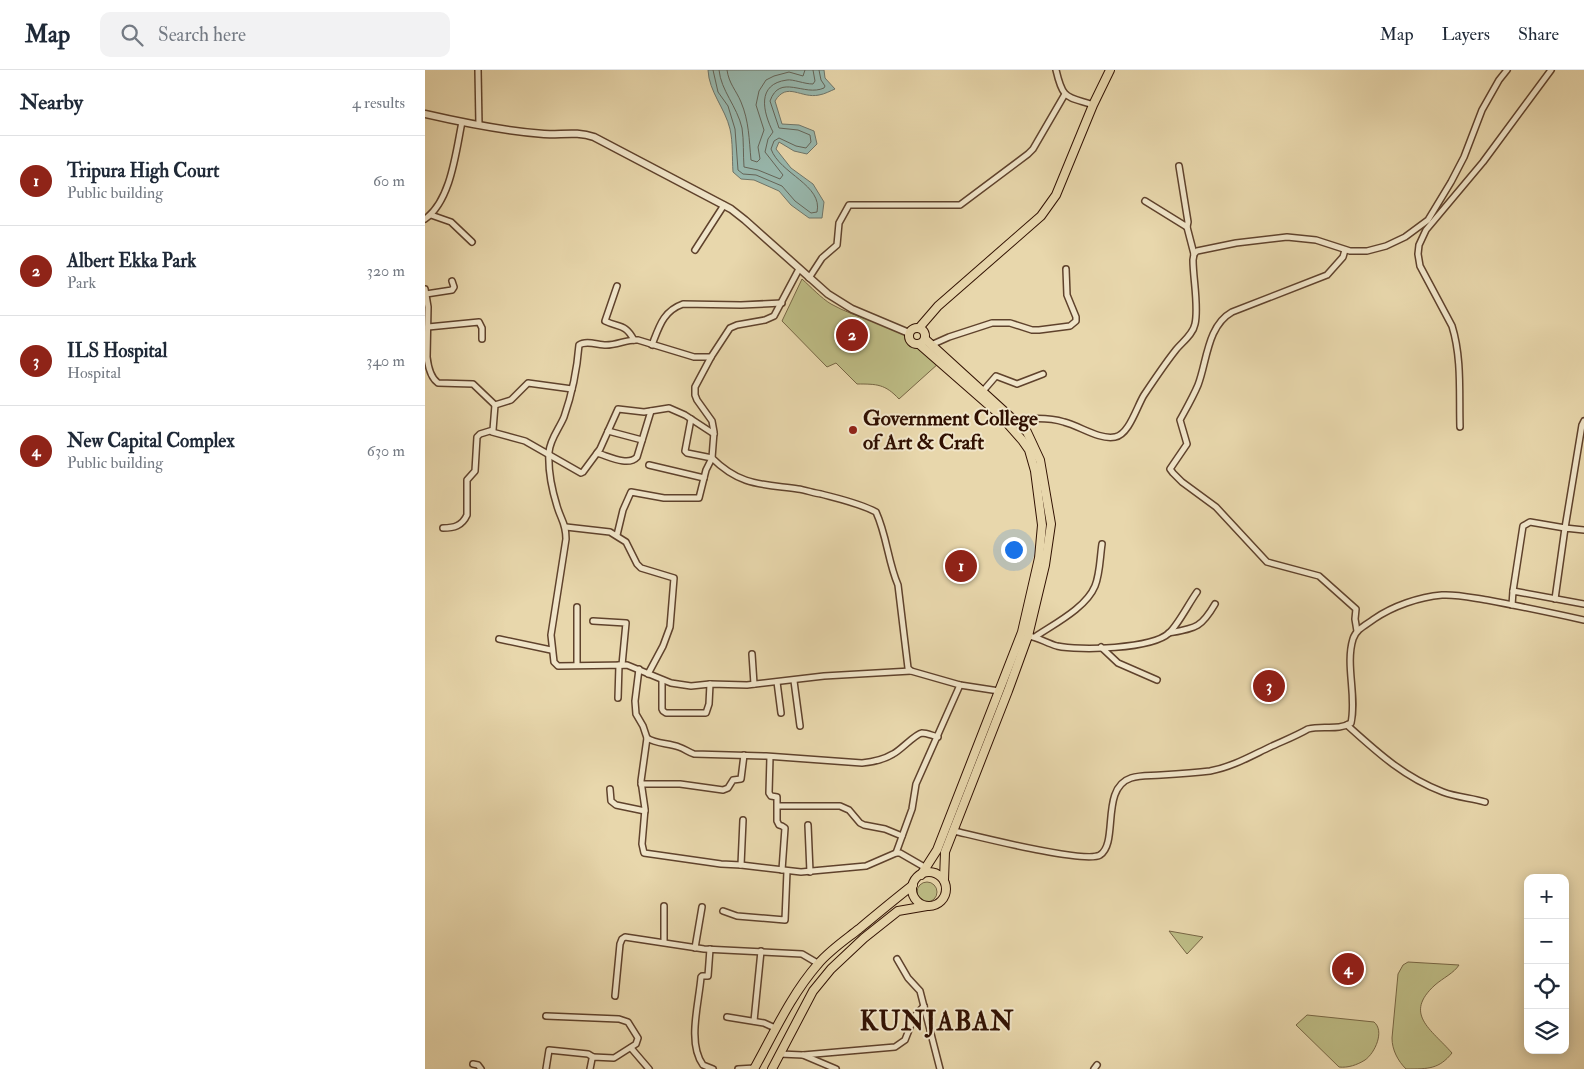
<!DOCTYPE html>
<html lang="en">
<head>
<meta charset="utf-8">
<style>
  body { margin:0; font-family:"IM FELL Double Pica",serif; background:#f2f2f3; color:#1f2937 }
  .controls { position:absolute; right:15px; bottom:15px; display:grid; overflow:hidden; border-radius:10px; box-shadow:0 2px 12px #0003 }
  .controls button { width:45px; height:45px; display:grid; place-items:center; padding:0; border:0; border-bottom:1px solid #e0e1e3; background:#fff; color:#1f2937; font:25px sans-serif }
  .you { position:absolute; left:588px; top:479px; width:18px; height:18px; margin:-12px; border:4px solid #fff; border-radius:50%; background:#1a73e8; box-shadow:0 0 0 8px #1a73e833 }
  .badge { display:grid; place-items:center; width:32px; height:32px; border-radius:50%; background:#8f2418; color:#fff; font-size:16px; font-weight:700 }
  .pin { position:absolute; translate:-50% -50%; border:2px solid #fff; box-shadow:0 1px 5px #0006 }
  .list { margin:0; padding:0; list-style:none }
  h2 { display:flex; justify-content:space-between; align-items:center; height:65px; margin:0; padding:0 20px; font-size:21px }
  h2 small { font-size:16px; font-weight:400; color:#747a83 }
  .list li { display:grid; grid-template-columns:32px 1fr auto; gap:15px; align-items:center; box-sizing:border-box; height:90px; padding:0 20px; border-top:1px solid #e0e1e3 }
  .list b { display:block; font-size:19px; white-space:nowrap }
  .list p { margin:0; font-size:16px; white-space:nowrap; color:#747a83 }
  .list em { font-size:16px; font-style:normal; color:#747a83 }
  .icon { flex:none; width:28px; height:28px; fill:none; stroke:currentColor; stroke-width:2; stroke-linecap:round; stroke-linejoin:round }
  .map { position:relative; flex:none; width:1159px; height:999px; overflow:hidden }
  header { display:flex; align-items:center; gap:30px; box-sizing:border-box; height:70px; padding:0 25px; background:#fff; border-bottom:1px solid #e0e1e3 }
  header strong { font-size:24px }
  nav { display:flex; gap:28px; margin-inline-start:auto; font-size:18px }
  .search { width:350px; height:45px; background:#f2f2f3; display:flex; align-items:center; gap:12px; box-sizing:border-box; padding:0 18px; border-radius:10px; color:#747a83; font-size:19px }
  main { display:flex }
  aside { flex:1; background:#fff }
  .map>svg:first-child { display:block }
</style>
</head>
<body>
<header>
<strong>Map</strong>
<div class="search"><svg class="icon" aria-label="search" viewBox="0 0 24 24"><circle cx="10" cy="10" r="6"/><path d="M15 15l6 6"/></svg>Search here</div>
<nav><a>Map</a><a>Layers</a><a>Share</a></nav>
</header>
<main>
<aside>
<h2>Nearby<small>4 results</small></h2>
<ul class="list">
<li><span class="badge">1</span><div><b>Tripura High Court</b><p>Public building</p></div><em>60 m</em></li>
<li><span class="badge">2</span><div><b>Albert Ekka Park</b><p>Park</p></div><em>320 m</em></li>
<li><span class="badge">3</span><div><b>ILS Hospital</b><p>Hospital</p></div><em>340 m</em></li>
<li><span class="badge">4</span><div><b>New Capital Complex</b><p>Public building</p></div><em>630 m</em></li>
</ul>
</aside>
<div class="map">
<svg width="1159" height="999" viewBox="0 0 1159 999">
  <rect width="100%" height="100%" fill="#e8d7ac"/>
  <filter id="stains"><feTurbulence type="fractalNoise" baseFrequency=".004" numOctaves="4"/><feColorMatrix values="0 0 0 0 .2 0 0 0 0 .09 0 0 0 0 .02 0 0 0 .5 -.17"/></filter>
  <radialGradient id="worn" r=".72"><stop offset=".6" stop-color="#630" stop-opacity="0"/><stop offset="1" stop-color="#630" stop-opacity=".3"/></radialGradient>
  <g fill="#bdbc85" stroke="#764">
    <path d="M377 209C386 217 396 228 406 234 432 249 464 253 489 269 499 275 506 284 514 293L474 329C460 314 452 314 432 314L411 293 402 297 357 251Z"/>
    <circle cx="502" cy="822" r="10"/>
    <polygon points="744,861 778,867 762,884"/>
    <path d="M983 892 1034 895C1029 903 1018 908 1010 915 978 944 1006 959 1027 983 1014 999 1004 999 981 999 973 991 967 980 967 968L973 904 978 895Z"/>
    <path d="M882 945 949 952C960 961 950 983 940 990 932 995 923 998 914 997L871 955Z"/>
  </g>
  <path fill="#98b8ae" stroke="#6f7569" d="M283 0H399L400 8 410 19C405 21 400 24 394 25 376 29 362 11 350 31L357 54 374 55 389 61 392 74 382 84 369 81 354 72 351 79 366 98 388 114 399 132 397 148H384L366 135 354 121 329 110 316 109 308 102C307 88 308 72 305 59 300 38 284 22 283 0Z"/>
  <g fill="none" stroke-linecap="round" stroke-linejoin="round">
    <g stroke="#646458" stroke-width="1">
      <path d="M288 0 293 22 303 36 310 59 313 100 318 104 331 105 357 116 370 131 386 143 392 142C398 115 355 104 346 79L349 71 354 68 371 76 381 78 386 72 385 65 373 60 354 58 345 31C355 3 379 27 399 18L400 16 396 10 394 0"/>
      <path d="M294 0C296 21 312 36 317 58 319 71 318 84 319 97L333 100 355 109 358 105 340 82 343 69 348 62C338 42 331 14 362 10 368 9 379 14 388 14L390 11 388 0"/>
      <path d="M302 0C304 14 311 20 316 32 324 51 324 69 326 90L332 92 335 89 333 77 339 60 331 35 334 21 341 10 349 6 364 2 378 6 380 0"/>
    </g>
    <g stroke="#5f422c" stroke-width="8">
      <g id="minor">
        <polyline points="53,0 54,55"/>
        <path d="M631 0C638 30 641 26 668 35"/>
        <polyline points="754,96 763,152 762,157"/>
        <polyline points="720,131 762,157 769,184"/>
        <polyline points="6,145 26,152 47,172"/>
        <path d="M0 149C26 131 31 81 37 52"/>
        <polyline points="270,180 299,135"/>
        <path d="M920 180 918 187 902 205 807 242C782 256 782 292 773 315 768 327 761 339 755 350L762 374 745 399 748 403 757 412 791 437 842 492 894 506 931 539 930 549 932 561"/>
        <path d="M374 199 349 246 340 250 312 255 305 258 286 287 270 317V325L272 330 287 351 289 362 287 388C315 416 337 414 373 419 381 420 388 423 396 424 415 429 434 433 451 442 462 466 463 492 473 515L483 598 486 601 535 615 574 621"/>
        <polyline points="384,208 397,188 412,175 414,153 424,135 535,135 603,84 608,79 640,24"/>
        <path d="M192 216 180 251C194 258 200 253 209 270"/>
        <path d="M0 219 3 237 2 287C3 296 6 308 13 313L48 314 70 335"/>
        <polyline points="1,224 27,220 29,217 27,211"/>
        <polyline points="3,257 54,252 57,258 57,269"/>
        <path d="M227 275C234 257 238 241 258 234L316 235 357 233"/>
        <polyline points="506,275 524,267 567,253 585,253 607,260 614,260 645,256 651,251 651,247 642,225 641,199"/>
        <path d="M286 287H269L213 270C202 269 193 275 181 275 173 275 161 270 154 275 152 300 147 324 139 347 134 359 125 369 124 382 123 399 127 420 132 436 136 450 141 453 141 469L126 565 129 592 133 596 202 595 246 613 266 616 285 614 322 615 399 606 486 601"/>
        <polyline points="558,321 571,306 592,314 618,304"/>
        <path d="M591 350C607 348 623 347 639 352 655 356 674 370 690 367 704 365 712 336 719 325 729 310 739 295 750 281 756 273 768 265 770 254 774 237 768 208 768 190L769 184 772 181 811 173 862 167 891 170 925 181H942L961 176 980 167 1003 150 1026 112 1039 87 1057 40 1074 10 1082 0"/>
        <path d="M1035 357C1034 324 1037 288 1027 256L995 196 993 184 994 175 1001 160 1058 92 1126 0"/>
        <polyline points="183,361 217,370"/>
        <polyline points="67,362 100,371 156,403 158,402 175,379 193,339 219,342 244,338 260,345 289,364"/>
        <path d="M172 383C183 386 203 397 212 387L226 341"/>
        <polyline points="224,395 279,408"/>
        <polyline points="141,457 185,462 201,472 212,494 216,498 249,508 245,557 238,576 223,604"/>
        <path d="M18 458C29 458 37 456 42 445V410L50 401 52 367 55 364 68 360 70 335 86 330 103 313 147 319"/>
        <polyline points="192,465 198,440 206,422 239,428 274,428 281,400 287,388 262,383 260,381 266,349"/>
        <polyline points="1088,521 1098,456 1105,452 1140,458 1157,355 1159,351"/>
        <polyline points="1130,529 1140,458 1159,460"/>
        <polyline points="1087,535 1088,521 1159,534"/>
        <polyline points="168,551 201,553 197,595"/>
        <path d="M744 563C771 558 776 558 790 534"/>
        <path d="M603 566C613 567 621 573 632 576 654 581 727 579 744 563 753 555 764 533 772 522"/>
        <path d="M610 567C629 554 661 538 670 516 675 504 675 487 677 474"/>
        <polyline points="74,569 126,580"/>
        <polyline points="676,577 693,593 732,610"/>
        <polyline points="327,584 329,614"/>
        <polyline points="152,595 152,537"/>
        <path d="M214 599 210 631 211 644 218 656 222 668C231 674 243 673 254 677 260 679 263 682 269 684L341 686 437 693C448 692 458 690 468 684 476 680 490 664 497 663 502 663 508 666 513 667"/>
        <polyline points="237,610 237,639 238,641 241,643 281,643 284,634 285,614"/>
        <polyline points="369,611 375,656"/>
        <polyline points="352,612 356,643"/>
        <polyline points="193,628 194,595"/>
        <path d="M922 655C953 683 979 707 1018 722 1031 727 1046 728 1060 732"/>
        <polyline points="222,668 216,711 220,739 217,774 219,783 296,794 316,795 376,802 441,796 471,783 475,783 501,798"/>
        <polyline points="345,687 344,723 346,726 352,727 352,751 354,755 357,756 360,758 357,800"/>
        <polyline points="216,714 255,714 298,720 303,718 308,710 316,709 319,685"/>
        <polyline points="185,719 186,731 191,735 220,741"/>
        <polyline points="353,736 415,736 424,740 435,753 439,755 460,759 477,766"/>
        <polyline points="383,755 385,802"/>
        <path d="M529 761C551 766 660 794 675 785 694 773 675 718 706 708 716 705 726 706 736 705 753 704 769 703 785 701 807 697 826 686 845 677 858 671 871 666 883 659 898 655 913 661 926 653 932 626 920 595 928 569 931 559 941 555 949 549 968 536 994 527 1017 525 1032 524 1048 528 1062 530 1094 536 1127 543 1159 550"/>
        <polyline points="471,783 487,739 491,714 535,615"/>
        <polyline points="316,795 318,750"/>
        <polyline points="298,841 312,846 360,850 362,801"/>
        <polyline points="239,872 239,836"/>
        <polyline points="270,878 277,837"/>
        <path d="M285 879 283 906H277L276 907C274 933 262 973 278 995L288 999"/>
        <polyline points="472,889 483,908 495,921 515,999"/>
        <polyline points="190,926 195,874 197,869 200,867 279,879 377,884 394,894"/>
        <polyline points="121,946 194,949 203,952 213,968 211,974 189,988 168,987 167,989 165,999"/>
        <polyline points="302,947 339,953 350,958"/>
        <polyline points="329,951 336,881"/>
        <polyline points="206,978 224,999"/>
        <polyline points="355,984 378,985 411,999"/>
        <polyline points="378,985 470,977 480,970 489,947 499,936"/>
        <polyline points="48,994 53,995 56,999"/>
        <polyline points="121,999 124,980 163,984 168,987"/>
        <polyline points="313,999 330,998"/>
        <polyline points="669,999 672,995"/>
      </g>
    </g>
    <g stroke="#5f422c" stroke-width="9">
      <path id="tertiary" d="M0 44C39 53 79 61 119 64 136 65 152 61 169 67L306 139 320 150 403 224 427 239 484 263"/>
    </g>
    <g stroke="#311102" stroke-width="10">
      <g id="primary">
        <circle cx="492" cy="266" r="8"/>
        <polyline points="494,258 513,236 616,146 631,125 668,35 685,0"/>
        <polyline points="500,269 602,362 615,390 626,454 620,495 603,566 583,621 520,782 519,810"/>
        <polyline points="494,274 574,344 597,370 604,380 610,401 617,455 614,488 597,562 512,780 496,805"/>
        <circle cx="504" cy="819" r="17"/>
        <path d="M329 999C349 963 366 925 393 894 405 880 420 870 434 859 452 844 470 829 488 815"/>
        <polyline points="347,999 388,921 406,899 439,868 473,841 502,836"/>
      </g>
    </g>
    <use href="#minor" stroke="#f0e5c9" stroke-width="5"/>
    <use href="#tertiary" stroke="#f0e5c9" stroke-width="6"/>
    <use href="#primary" stroke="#e8d7ac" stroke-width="8"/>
  </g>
  <circle fill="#8f2418" stroke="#f0e5c9" stroke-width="2" cx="428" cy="360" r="5"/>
  <g text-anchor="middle" stroke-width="4" stroke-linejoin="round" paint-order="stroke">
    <g font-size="21" font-weight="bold" fill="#311102" stroke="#f0e5c9" text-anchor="start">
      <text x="438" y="355">Government College<tspan x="438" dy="24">of Art &amp; Craft</tspan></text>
    </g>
    <g font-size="26" font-weight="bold" letter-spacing="1" fill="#311102" stroke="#f0e5c9">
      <text x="512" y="960">KUNJABAN</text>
    </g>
  </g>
  <rect width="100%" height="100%" filter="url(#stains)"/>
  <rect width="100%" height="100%" fill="url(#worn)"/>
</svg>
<div class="controls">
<button>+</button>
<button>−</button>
<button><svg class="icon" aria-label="locate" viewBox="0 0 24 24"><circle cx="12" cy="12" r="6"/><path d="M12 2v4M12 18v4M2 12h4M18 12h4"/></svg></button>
<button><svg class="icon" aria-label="layers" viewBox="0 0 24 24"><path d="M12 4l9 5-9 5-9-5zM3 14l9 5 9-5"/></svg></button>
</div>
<div class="you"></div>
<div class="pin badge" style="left:536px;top:496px">1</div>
<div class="pin badge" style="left:427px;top:265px">2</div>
<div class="pin badge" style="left:844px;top:616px">3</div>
<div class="pin badge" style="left:923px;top:899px">4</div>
</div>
</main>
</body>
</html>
